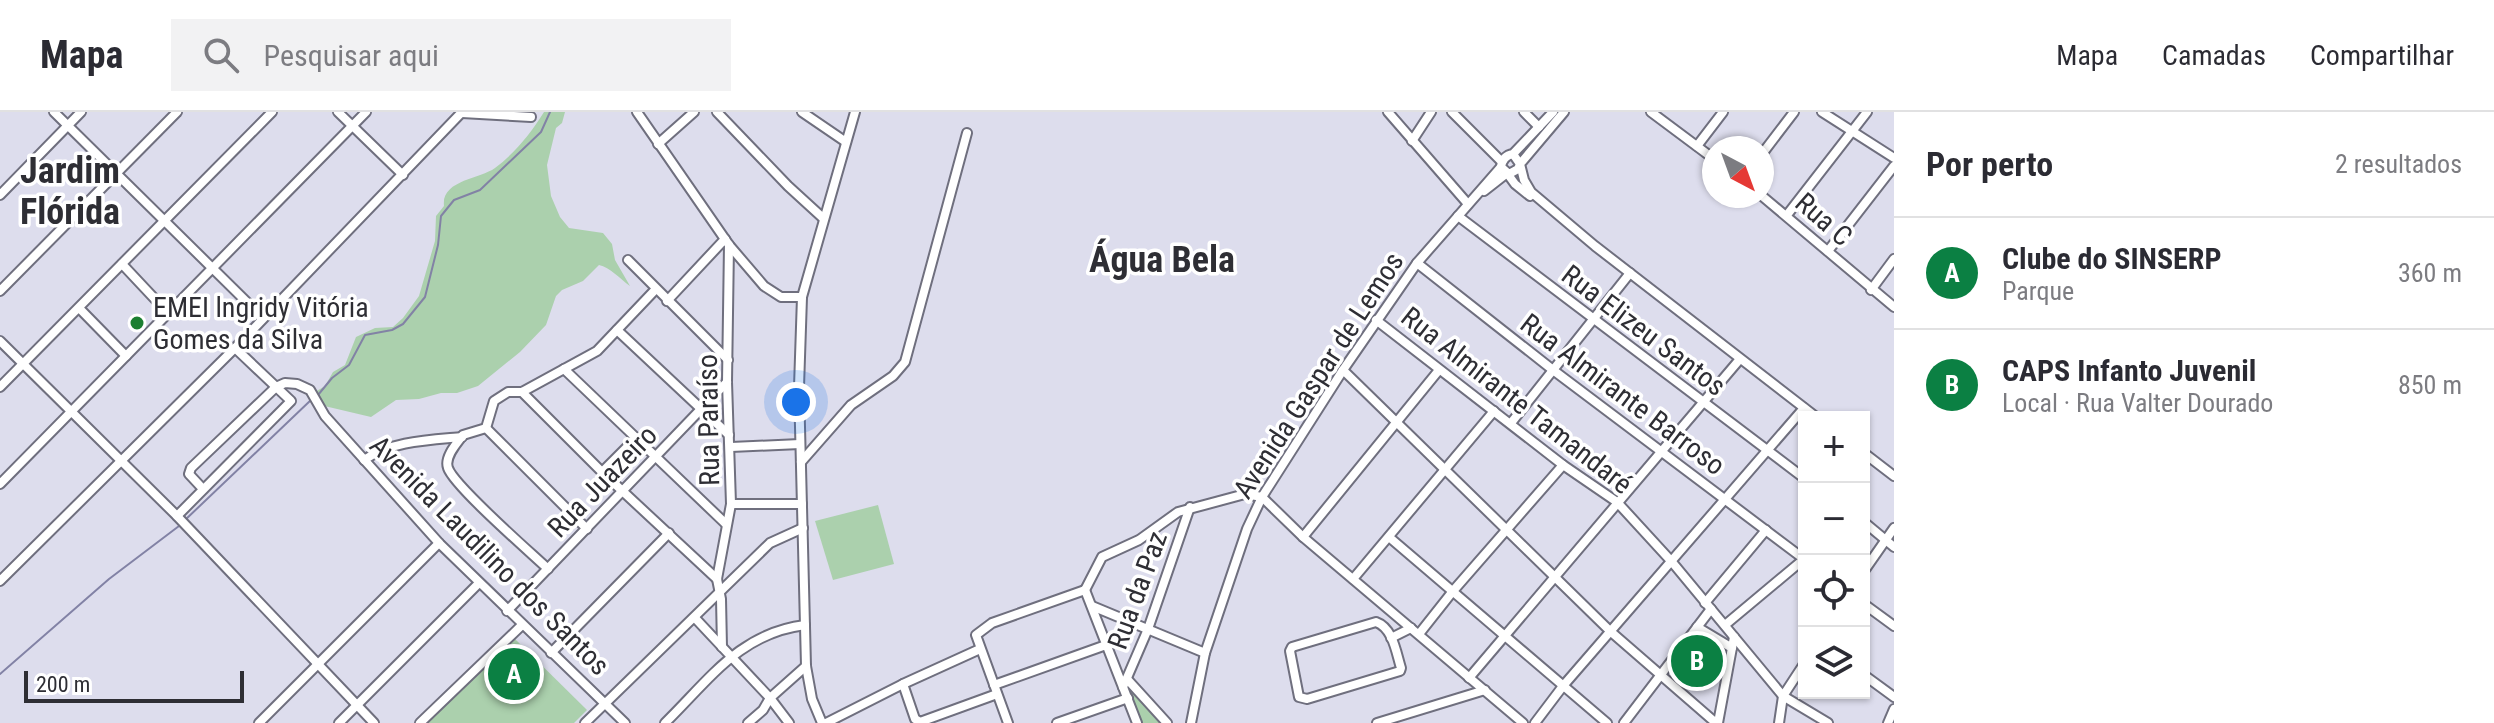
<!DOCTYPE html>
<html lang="pt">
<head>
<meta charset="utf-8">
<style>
  body { margin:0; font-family:"Roboto Condensed",sans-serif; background:#f2f2f3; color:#2b2b33 }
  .controls { position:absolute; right:24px; bottom:24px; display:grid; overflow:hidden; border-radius:0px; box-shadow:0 2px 6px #0004 }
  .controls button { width:72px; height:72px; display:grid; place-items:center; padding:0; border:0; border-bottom:2px solid #e1e1e2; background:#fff; color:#2b2b33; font:40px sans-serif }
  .compass { position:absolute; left:1702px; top:24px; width:72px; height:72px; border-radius:50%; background:#fff; box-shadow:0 2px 6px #0004; rotate:139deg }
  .scale { position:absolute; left:24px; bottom:20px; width:220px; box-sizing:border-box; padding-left:8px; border:4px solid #2e2e34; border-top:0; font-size:22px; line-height:28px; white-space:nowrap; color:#2e2e34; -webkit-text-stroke:6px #fff; paint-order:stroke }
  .you { position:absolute; left:796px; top:290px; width:28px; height:28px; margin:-20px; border:6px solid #fff; border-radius:50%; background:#1a73e8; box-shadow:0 0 0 12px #1a73e833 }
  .badge { display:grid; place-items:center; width:52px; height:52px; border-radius:50%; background:#0b8043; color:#fff; font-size:26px; font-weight:700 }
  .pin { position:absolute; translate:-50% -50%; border:4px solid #fff; box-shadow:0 2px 8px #0006 }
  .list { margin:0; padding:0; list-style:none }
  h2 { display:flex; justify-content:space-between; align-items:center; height:104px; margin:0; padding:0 32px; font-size:34px }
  h2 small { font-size:26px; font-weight:400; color:#7c7c81 }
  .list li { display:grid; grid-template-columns:52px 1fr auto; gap:24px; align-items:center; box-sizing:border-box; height:112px; padding:0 32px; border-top:2px solid #e1e1e2 }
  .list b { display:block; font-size:30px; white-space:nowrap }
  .list p { margin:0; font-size:26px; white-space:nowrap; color:#7c7c81 }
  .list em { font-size:26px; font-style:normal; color:#7c7c81 }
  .icon { flex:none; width:44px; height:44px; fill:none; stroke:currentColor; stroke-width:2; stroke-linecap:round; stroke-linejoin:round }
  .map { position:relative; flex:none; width:1894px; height:611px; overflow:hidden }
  header { display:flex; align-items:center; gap:48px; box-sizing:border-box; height:112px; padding:0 40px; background:#fff; border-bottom:2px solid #e1e1e2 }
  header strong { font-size:38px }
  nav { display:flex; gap:44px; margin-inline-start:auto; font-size:28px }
  .search { width:560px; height:72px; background:#f2f2f3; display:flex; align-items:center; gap:20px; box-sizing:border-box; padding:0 28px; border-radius:0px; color:#7c7c81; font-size:30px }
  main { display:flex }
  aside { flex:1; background:#fff }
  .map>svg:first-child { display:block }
</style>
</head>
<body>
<header>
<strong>Mapa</strong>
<div class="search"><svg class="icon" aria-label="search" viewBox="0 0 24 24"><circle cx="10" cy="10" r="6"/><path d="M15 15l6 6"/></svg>Pesquisar aqui</div>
<nav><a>Mapa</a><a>Camadas</a><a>Compartilhar</a></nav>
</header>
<main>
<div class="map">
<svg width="1894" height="611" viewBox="0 0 1894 611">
  <rect width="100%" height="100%" fill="#dddded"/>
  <g fill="#abd0ad">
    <path d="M544 0H565L562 11 556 16 547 53 551 84 560 105 569 116 603 121 612 132 615 148 630 174C620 167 610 155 599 153L583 169 562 178 556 184 546 213 520 240 478 274 457 281H441L419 287 396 288 371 305 316 292 312 282 325 274 333 260 345 253 356 225 375 216 393 215 403 206 419 184 435 129 436 104 444 94C441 68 480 67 495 56 515 41 531 21 544 0Z"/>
    <polygon points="878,393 894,452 833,468 815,409"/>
    <polygon points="514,526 587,598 574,611 425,611"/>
    <polygon points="1130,574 1163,611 1140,611 1128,576"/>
  </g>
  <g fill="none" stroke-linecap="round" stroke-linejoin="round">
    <g stroke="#8282a5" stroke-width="2">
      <polyline points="318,283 332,266 349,253 365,223 392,218 403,212 425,185 438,133 441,104 454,88 480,78 541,20 550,0"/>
      <polyline points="184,409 312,287"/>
      <polyline points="0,562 109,467 179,414"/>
    </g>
    <g stroke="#6f6f7e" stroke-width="12">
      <g id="minor">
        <polyline points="54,0 262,205"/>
        <polyline points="338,0 403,63"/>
        <polyline points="637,0 729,133 764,174 781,185 802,185"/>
        <polyline points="717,0 788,74 823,106"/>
        <polyline points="802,0 846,30"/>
        <polyline points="1388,0 1468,92"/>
        <polyline points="1452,0 1502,50"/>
        <polyline points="1524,0 1539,15"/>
        <polyline points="1564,0 1520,52 1524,68 1531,80 1595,134 1816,305"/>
        <polyline points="1651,0 1714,47"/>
        <polyline points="1822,0 1894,46"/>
        <polyline points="462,1 531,5"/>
        <polyline points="1412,29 1431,0"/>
        <polyline points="658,32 694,0"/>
        <polyline points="1697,34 1723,0"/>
        <path d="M1513 42 1520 52 1518 57 1509 62 1501 55C1502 48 1506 43 1513 42L1553 0"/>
        <polyline points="1762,42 1794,0"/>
        <polyline points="1484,79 1507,61 1515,72 1530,84"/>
        <polyline points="0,83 81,0"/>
        <polyline points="1762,84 1894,195"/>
        <polyline points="1787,103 1867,0"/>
        <polyline points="1458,104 1804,366"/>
        <polyline points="1828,139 1894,54"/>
        <polyline points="628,148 728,248"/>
        <polyline points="1417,151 1553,258 1804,447"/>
        <polyline points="122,152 168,201"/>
        <polyline points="1871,178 1894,147"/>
        <polyline points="0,179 177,0"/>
        <polyline points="667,189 725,127"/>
        <polyline points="79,196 126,244"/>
        <polyline points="1376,208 1563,353 1617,390 1672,450 1783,584 1828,611"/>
        <polyline points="617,218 729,323"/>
        <polyline points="0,229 177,404 374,611"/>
        <polyline points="564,257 726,412"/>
        <polyline points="1343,258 1610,519 1716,611"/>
        <polyline points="0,275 272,0"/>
        <polyline points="522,280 602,360 717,467"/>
        <polyline points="1511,311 1630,161"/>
        <polyline points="486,316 587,417"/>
        <polyline points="731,335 800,332"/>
        <polyline points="1864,341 1894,364"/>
        <path d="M364 348C391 329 430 328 462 325"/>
        <polyline points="801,350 851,293 893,264 905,250 967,21"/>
        <polyline points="602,360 636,326"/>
        <polyline points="0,372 366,0"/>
        <polyline points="203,377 189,362 191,356 276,275 285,271 297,272 310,278 325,304 439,431 625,611"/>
        <polyline points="1262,385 1303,425 1523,611"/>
        <polyline points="731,392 802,392"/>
        <polyline points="177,404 291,289 235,236"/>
        <polyline points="1864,410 1894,435"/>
        <polyline points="1303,425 1439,258"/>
        <polyline points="1389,425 1607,611"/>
        <path d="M548 457C530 440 454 374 448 356 444 345 457 331 463 323L486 316 494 289 508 280H522L597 239 655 178"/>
        <polyline points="1864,459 1894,416"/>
        <polyline points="1353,467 1494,299"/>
        <polyline points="0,469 235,236 462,0"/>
        <polyline points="1085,478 1102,445 1139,428 1178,400 1245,382 1262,385"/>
        <polyline points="1085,478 1137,611"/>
        <polyline points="1705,491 1766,418"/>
        <polyline points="1864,492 1894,514"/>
        <polyline points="1092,494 1205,541"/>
        <polyline points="507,499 727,270"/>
        <polyline points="695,506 770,586 789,611"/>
        <path d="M1376 510C1393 516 1396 540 1401 556L1400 559 1307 587 1299 585 1290 539 1292 535Z"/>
        <polyline points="1725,513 1804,447"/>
        <polyline points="1697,515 1732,536"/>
        <polyline points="1419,522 1453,479 1563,353"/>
        <polyline points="1391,526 1411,516"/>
        <polyline points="722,535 721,487 717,467 731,392 727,270 729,133"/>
        <polyline points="551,541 669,421"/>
        <polyline points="1864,563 1894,585"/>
        <polyline points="1469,566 1740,247"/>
        <polyline points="1127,567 1167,611"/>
        <polyline points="903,572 915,607 920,610 997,582"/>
        <polyline points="994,573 1106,533"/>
        <polyline points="1123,575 1148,517 1190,395"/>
        <polyline points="259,611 439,431"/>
        <polyline points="339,611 479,471"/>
        <polyline points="420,611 522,513"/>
        <polyline points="585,611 770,431 803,416"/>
        <path d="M665 611C709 568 740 521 805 513"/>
        <polyline points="748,611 763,598 770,586 806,554"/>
        <polyline points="822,611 812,587 806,554 799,275 802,185 855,0"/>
        <polyline points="826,611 903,572 980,537"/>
        <polyline points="1008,611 976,523 992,511 1085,478"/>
        <polyline points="1057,611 1128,586"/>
        <polyline points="1191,611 1205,541 1247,417 1262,385 1343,258 1417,151 1501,55"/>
        <polyline points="1377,611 1485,578"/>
        <polyline points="1535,611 1563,574 1804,296"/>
        <polyline points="1624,611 1711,497"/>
        <polyline points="1718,611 1734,525"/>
        <polyline points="1779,611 1783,584 1804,552"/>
        <polyline points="1888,611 1894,597"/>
      </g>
    </g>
    <use href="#minor" stroke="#fff" stroke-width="8"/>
  </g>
  <circle fill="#1c7f31" stroke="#fff" stroke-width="3" cx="137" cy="211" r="8"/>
  <g text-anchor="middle" stroke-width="7" stroke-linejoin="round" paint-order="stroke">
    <g font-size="28" fill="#2e2e34" stroke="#fff">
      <text transform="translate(1824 107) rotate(41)" y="10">Rua C</text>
      <text transform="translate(1644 218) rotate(37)" y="10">Rua Elizeu Santos</text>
      <text transform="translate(1318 263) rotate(-57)" y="10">Avenida Gaspar de Lemos</text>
      <text transform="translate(1623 282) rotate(37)" y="10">Rua Almirante Barroso</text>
      <text transform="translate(1517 288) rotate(38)" y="10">Rua Almirante Tamandaré</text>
      <text transform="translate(708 308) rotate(-91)" y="10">Rua Paraíso</text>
      <text transform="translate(602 369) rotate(-46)" y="10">Rua Juazeiro</text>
      <text transform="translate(490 443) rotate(45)" y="10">Avenida Laudilino dos Santos</text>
      <text transform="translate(1137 478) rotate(-70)" y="10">Rua da Paz</text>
    </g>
    <g font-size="28" fill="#2e2e34" stroke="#fff" text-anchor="start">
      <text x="153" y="205">EMEI lngridy Vitória<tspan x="153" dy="32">Gomes da Silva</tspan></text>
    </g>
    <g font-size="36" font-weight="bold" fill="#2e2e34" stroke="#fff">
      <text x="70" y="71">Jardim<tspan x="70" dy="41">Flórida</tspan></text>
      <text x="1162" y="160">Água Bela</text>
    </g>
  </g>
</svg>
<div class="controls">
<button>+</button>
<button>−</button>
<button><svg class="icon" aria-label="locate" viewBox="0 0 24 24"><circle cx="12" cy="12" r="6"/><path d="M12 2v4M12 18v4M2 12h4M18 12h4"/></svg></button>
<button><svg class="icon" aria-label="layers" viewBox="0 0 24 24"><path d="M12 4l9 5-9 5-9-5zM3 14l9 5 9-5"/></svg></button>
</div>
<svg class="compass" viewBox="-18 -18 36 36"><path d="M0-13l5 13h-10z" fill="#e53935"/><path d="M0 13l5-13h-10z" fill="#7c7c81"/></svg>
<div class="scale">200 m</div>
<div class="you"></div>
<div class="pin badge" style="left:514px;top:562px">A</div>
<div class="pin badge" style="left:1697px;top:549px">B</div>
</div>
<aside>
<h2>Por perto<small>2 resultados</small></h2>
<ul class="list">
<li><span class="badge">A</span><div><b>Clube do SINSERP</b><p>Parque</p></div><em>360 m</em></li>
<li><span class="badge">B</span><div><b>CAPS Infanto Juvenil</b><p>Local · Rua Valter Dourado</p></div><em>850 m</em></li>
</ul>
</aside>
</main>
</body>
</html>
